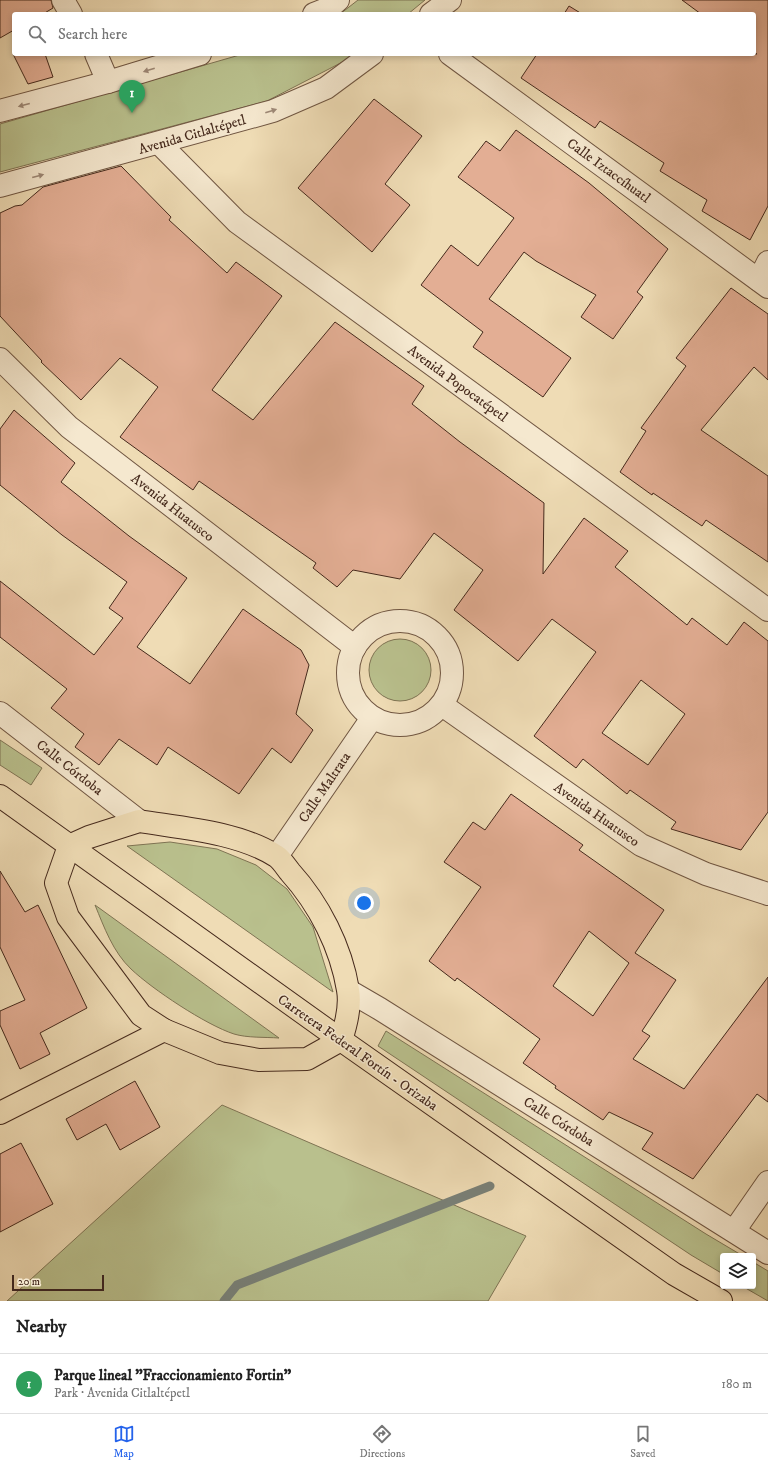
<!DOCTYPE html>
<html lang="en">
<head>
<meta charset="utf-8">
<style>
  body { margin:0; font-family:"IM FELL DW Pica",serif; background:#f2f2f2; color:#222 }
  .controls { position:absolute; right:12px; bottom:12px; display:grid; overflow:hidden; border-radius:4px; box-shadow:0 2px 6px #0003 }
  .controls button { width:36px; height:36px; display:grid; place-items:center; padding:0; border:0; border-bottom:1px solid #e0e0e0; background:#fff; color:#222; font:20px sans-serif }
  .scale { position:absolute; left:12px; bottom:10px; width:92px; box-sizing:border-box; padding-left:4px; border:2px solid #45291c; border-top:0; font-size:11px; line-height:14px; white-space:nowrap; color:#45291c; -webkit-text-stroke:3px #f5e8cf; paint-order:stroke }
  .you { position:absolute; left:364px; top:903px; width:14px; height:14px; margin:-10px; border:3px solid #fff; border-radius:50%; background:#1a73e8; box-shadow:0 0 0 6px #1a73e833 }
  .badge { display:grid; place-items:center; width:26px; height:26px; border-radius:50%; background:#2563eb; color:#fff; font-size:13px; font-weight:700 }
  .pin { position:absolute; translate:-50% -33px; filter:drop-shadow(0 1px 2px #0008) }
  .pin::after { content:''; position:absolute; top:21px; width:14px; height:12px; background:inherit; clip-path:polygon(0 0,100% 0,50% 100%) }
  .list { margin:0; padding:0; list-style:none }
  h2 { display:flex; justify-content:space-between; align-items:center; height:52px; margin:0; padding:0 16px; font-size:17px }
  h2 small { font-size:13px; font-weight:400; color:#767676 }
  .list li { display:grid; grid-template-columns:26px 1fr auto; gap:12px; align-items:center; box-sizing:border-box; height:60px; padding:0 16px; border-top:1px solid #e0e0e0 }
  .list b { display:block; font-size:15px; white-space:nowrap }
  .list p { margin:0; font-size:13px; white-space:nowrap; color:#767676 }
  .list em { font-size:13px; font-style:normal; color:#767676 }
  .icon { flex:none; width:22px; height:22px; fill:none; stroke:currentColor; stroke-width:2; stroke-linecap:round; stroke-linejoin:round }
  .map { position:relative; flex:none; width:768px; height:1301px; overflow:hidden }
  .search { position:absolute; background:#fff; box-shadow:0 2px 6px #0003; left:12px; right:12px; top:12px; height:44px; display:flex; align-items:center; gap:10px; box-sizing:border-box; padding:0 14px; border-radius:4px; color:#767676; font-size:15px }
  .sheet { height:112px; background:#fff }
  nav { display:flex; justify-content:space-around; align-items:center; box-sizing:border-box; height:56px; border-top:1px solid #e0e0e0; background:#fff; font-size:11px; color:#767676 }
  nav a { display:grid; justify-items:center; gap:2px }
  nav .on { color:#2563eb }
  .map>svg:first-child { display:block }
</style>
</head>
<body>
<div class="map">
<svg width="768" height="1301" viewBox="0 0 768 1301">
  <rect width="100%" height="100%" fill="#efdcb5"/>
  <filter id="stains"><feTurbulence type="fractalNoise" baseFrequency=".005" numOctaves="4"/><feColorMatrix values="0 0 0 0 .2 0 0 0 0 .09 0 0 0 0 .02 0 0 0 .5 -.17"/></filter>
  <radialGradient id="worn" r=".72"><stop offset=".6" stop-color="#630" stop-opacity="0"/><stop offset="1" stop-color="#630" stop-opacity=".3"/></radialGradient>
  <g fill="#b9c08d" stroke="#7f7454">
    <polygon points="358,0 425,0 408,14 340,14"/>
    <polygon points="243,54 358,54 267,101 0,172 0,124"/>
    <circle cx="400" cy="670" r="31"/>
    <polygon points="0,740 42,768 31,785 0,765"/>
    <polygon points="170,842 217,849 256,865 287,889 313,927 333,992 127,846"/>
    <path d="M95 905 279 1038C265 1037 247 1038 234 1034 206 1025 152 989 131 969 113 952 104 927 95 905Z"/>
    <polygon points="386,1031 706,1234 743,1256 723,1256 723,1274 691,1255 378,1046"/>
    <polygon points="222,1105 526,1236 488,1301 7,1301"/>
    <polygon points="753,1262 768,1271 768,1301 742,1286 753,1286"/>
  </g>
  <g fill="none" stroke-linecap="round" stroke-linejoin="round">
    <polyline stroke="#798077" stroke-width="9" points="224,1301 237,1285 490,1186"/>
  </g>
  <g fill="#e3ae94" stroke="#45291c" fill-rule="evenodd">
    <polygon points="0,0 51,0 53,8 43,14 14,14 14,30 0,38"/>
    <polygon points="682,0 768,0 768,206 750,240 702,211 707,200 660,171 664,163 600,121 595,128 521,78 537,54 757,54 754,52 754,14 701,14"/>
    <polygon points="569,6 582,14 564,14"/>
    <polygon points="13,54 45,54 53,77 28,84"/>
    <polygon points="374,99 422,136 385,184 410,205 372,252 298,188"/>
    <polygon points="516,130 589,183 668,249 637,292 643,297 613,339 581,317 596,295 536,261 524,252 489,299 571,358 543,397 473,347 483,332 421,285 451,245 478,266 514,218 458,177 486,141 500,151"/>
    <path d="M121 166 171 217 169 220 227 273 236 262 282 296 212 390 253 420 335 322 424 386 412 404 460 442 544 503 543 574 584 518 628 551 615 567 687 625 692 618 727 645 744 622 768 641V812L741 850 671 829 676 822 630 790 627 794 583 759 576 768 534 736 596 652 552 619 518 661 454 610 483 570 434 533 400 579 353 570 337 587 313 568 316 563 199 481 193 490 120 437 158 387 120 358 81 400 41 362 42 361 0 316V213L15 206 22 205 43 187ZM641 680 685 714 648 765 602 733Z"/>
    <polygon points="731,288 768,314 768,380 754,367 701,430 768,476 768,562 706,520 702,526 653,493 652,495 620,472 646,431 641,428 686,366 676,358"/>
    <polygon points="14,410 75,463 61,482 129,536 187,578 137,647 190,684 243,609 301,650 309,665 296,714 313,730 291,763 272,748 239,794 168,747 157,765 119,739 99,765 75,747 84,734 51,708 67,689 0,637 0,581 94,655 123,618 109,608 127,582 62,535 0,485 0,429"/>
    <path d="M511 794 583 845 579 850 664 910 635 953 676 980 642 1031 650 1036 633 1059 684 1089 768 977V1102L757 1094 693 1179 642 1149 653 1133 609 1112 603 1120 555 1088 556 1086 523 1063 540 1039 457 978 455 981 429 961 481 887 444 862 473 822 485 830ZM589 931 629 963 593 1016 553 986Z"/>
    <polygon points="0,871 25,912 38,905 87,1008 40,1033 50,1054 20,1069 0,1025 0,1011 25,1000 0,947"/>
    <polygon points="135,1081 160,1127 120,1150 106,1124 77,1140 66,1119"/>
    <polygon points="21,1143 53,1204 0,1232 0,1154"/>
  </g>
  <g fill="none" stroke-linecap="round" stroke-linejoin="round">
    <g stroke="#705642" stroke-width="24">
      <g id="minor">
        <polyline points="63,0 71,14"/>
        <polyline points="314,14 329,8 338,0"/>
        <polyline points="431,14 450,0"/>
        <polyline points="96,54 108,82"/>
        <polyline points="450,54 768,287"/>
        <polyline points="0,111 108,82 200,54"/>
        <polyline points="159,143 237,222 768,610"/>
        <polyline points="0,186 273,111 326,88 372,54"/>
        <polyline points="759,280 768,262"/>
        <polyline points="0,359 69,427 355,647"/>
        <circle cx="400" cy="673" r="52"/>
        <polyline points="442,705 641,845 706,874 768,894"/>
        <polyline points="0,713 139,821"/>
        <polyline points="277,856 372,718"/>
        <polyline points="349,991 380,1009 768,1253"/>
        <polyline points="734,1231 768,1182"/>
      </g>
    </g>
    <g stroke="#45291c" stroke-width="24">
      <g id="major">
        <polyline points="0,796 341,1040 674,1274 721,1301"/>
        <path d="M139 821C182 828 238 832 276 856 281 859 286 867 290 872 319 904 341 947 348 990 351 1007 346 1025 341 1040L307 1059 259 1060 220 1053 164 1030 141 1015 68 917 56 883 69 846 89 837Z"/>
        <polyline points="0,1113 164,1030"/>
      </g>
    </g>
    <use href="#minor" stroke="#f5e8cf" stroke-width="22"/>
    <use href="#major" stroke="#efdcb5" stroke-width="22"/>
  </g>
  <defs><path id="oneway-solid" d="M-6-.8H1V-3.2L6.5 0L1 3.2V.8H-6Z"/></defs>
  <g fill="#9d8876">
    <use href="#oneway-solid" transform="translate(149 70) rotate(163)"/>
    <use href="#oneway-solid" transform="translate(24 105) rotate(165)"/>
    <use href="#oneway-solid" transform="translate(271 111) rotate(-18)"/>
    <use href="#oneway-solid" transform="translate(38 176) rotate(-15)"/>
  </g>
  <g text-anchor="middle" stroke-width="3" stroke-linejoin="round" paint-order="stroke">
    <g font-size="14" fill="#45291c" stroke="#f5e8cf">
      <text transform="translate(192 134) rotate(-16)" y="5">Avenida Citlaltépetl</text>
      <text transform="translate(609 170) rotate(36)" y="5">Calle Iztaccíhuatl</text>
      <text transform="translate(458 383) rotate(36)" y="5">Avenida Popocatépetl</text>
      <text transform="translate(173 507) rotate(38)" y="5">Avenida Huatusco</text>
      <text transform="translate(70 767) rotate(38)" y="5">Calle Córdoba</text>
      <text transform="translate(324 787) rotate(-56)" y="5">Calle Maltrata</text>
      <text transform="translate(597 814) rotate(35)" y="5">Avenida Huatusco</text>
      <text transform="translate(358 1052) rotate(35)" y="5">Carretera Federal Fortín - Orizaba</text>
      <text transform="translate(559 1121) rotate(32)" y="5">Calle Córdoba</text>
    </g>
  </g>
  <rect width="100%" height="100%" filter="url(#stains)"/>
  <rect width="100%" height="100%" fill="url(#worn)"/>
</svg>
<div class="controls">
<button><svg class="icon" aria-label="layers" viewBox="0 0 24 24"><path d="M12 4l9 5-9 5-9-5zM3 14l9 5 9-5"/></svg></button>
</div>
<div class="scale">20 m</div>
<div class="you"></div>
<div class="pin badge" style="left:132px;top:113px;background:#2e9e5b">1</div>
<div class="search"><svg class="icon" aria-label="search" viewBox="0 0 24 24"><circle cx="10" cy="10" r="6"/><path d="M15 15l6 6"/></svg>Search here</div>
</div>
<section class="sheet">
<h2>Nearby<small></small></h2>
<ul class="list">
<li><span class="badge" style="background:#2e9e5b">1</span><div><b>Parque lineal &quot;Fraccionamiento Fortin&quot;</b><p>Park · Avenida Citlaltépetl</p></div><em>180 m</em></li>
</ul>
</section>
<nav>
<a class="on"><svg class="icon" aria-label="map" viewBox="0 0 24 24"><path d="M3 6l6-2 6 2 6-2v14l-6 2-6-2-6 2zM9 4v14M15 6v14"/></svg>Map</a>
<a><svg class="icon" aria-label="directions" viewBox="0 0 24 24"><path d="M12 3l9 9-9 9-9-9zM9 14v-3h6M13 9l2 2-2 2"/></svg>Directions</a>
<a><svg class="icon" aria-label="saved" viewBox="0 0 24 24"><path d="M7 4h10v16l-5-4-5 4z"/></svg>Saved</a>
</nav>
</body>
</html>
